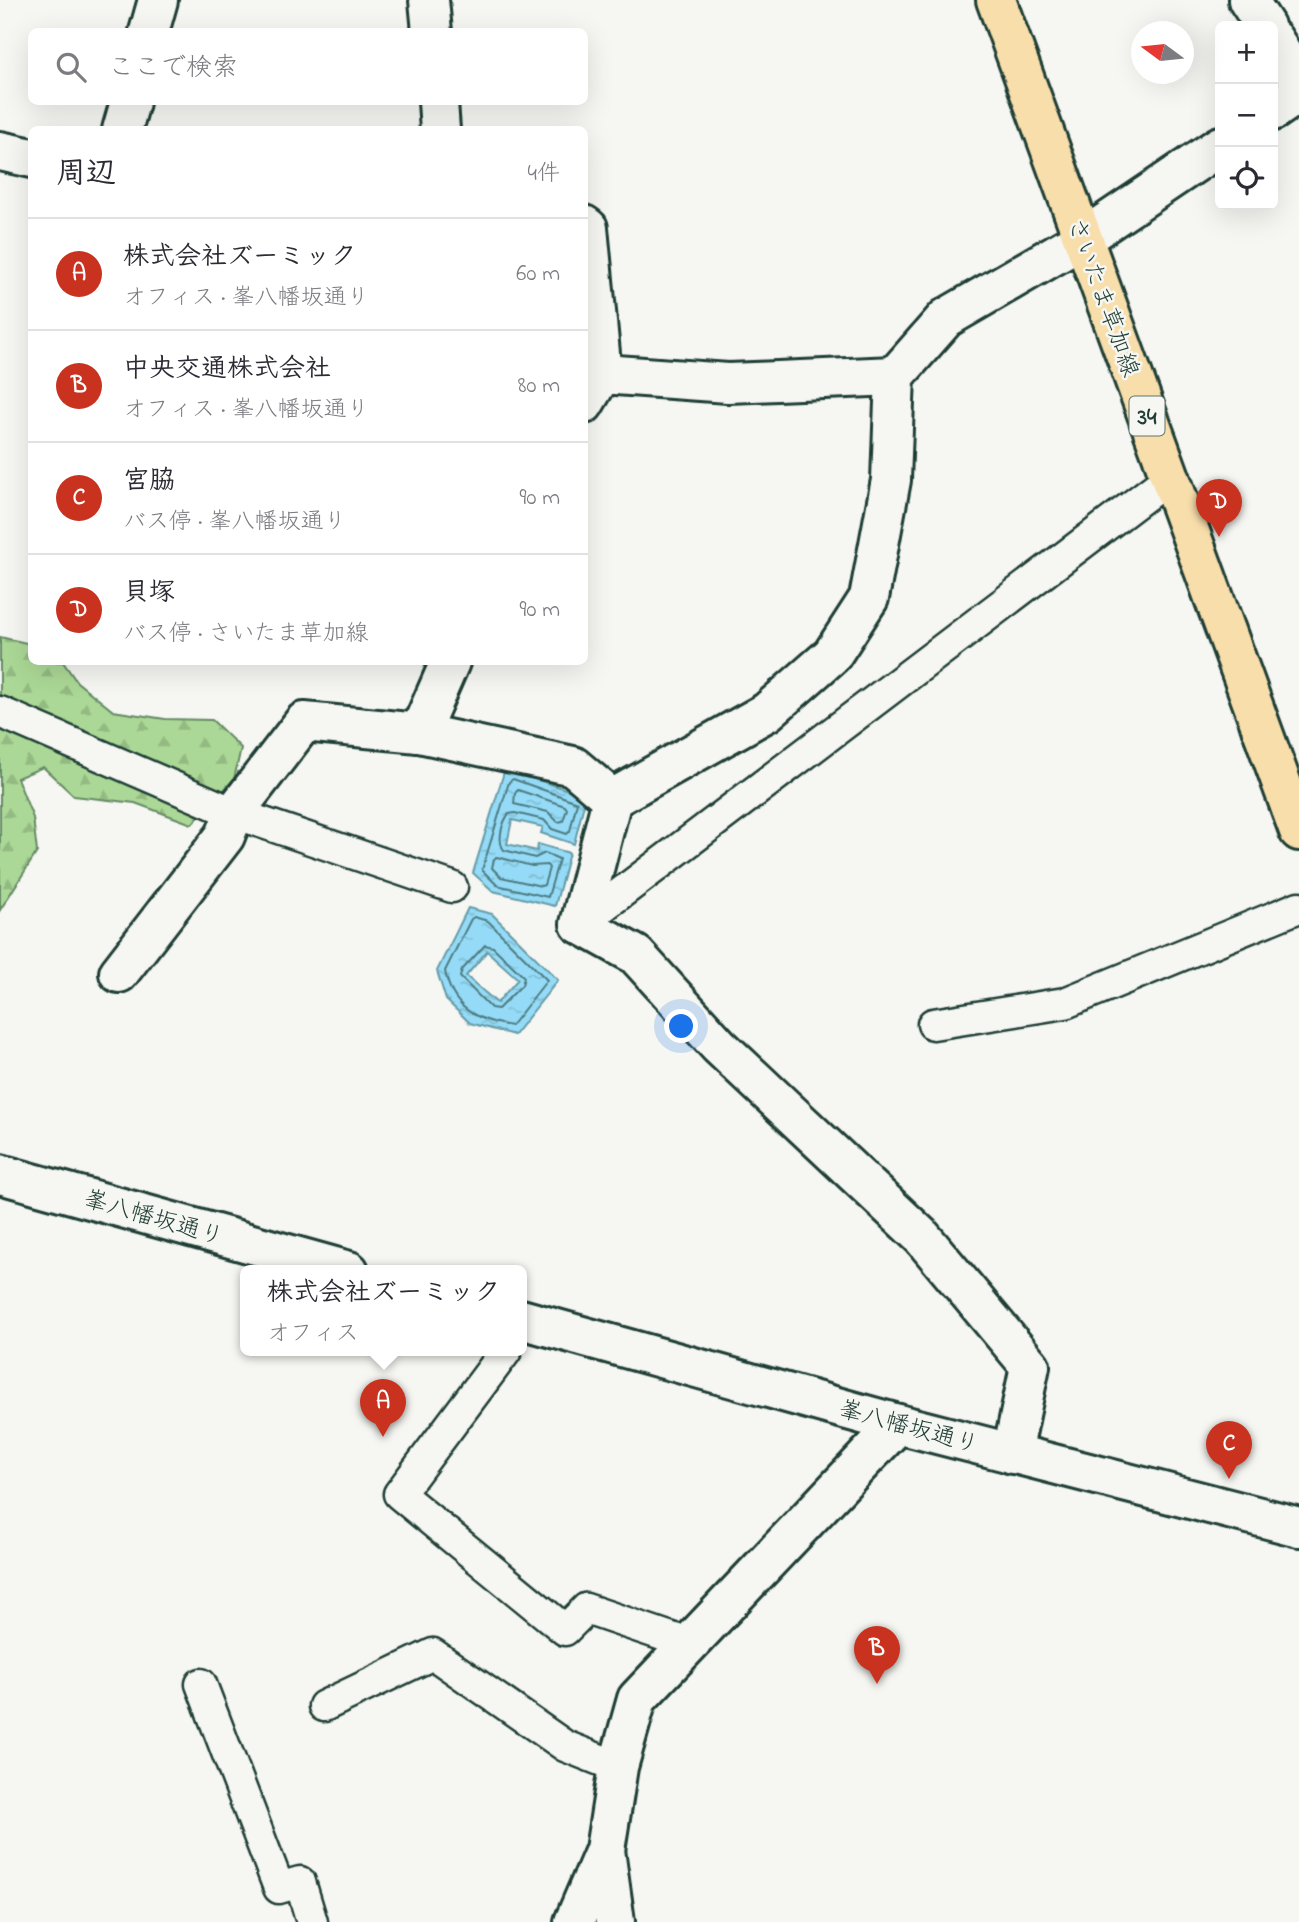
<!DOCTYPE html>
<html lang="ja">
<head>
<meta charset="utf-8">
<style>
  body { margin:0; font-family:"Indie Flower","Klee One",sans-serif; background:#f2f2f3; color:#2b2b33 }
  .controls { position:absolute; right:21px; top:21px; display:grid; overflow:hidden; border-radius:10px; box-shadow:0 7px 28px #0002 }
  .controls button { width:63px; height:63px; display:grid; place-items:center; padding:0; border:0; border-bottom:2px solid #e1e1e2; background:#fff; color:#2b2b33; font:35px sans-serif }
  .compass { position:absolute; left:1131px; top:21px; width:63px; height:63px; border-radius:50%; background:#fff; box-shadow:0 7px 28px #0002; rotate:285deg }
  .you { position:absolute; left:682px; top:1027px; width:24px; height:24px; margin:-18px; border:5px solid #fff; border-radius:50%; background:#1a73e8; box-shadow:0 0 0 10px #1a73e833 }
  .badge { display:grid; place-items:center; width:46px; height:46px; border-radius:50%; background:#c8321e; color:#fff; font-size:23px; font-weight:700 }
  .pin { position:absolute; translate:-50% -58px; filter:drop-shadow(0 2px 4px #0008) }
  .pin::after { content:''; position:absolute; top:37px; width:24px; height:21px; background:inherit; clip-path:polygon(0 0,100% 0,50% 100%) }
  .popup { position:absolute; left:240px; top:1265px; width:287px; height:91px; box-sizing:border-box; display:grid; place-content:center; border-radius:10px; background:#fff; filter:drop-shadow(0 2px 5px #0005); font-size:23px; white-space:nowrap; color:#7c7c81 }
  .popup b { font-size:26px; color:#2b2b33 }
  .popup::after { content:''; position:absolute; left:50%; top:100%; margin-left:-14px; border:14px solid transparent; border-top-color:#fff }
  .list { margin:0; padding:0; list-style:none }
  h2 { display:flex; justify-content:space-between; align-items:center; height:91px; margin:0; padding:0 28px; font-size:30px }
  h2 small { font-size:23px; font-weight:400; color:#7c7c81 }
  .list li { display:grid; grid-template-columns:46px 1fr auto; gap:21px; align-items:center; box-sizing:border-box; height:112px; padding:0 28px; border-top:2px solid #e1e1e2 }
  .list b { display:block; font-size:26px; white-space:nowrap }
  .list p { margin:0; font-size:23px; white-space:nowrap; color:#7c7c81 }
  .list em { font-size:23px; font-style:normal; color:#7c7c81 }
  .icon { flex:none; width:38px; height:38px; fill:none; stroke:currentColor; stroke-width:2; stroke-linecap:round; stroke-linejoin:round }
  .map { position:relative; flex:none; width:1299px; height:1922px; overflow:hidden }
  .search { position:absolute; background:#fff; box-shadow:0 7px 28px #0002; left:28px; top:28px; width:560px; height:77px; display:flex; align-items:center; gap:18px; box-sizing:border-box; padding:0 24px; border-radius:10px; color:#7c7c81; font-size:26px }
  .panel { position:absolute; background:#fff; box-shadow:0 7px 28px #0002; left:28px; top:126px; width:560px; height:539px; border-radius:10px }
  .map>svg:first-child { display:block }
</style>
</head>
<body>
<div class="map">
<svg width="1299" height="1922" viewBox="0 0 1299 1922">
  <defs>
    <pattern id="forest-firs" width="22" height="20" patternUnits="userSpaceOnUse" patternTransform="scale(1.75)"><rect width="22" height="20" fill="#abd896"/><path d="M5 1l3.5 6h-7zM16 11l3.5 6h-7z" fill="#93ba82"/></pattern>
    <pattern id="water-ripples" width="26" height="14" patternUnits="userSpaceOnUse" patternTransform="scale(1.75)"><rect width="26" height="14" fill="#95dbf7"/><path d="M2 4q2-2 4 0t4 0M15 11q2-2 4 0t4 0" fill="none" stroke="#80bdd4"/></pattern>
  </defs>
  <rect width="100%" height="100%" fill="#f6f6f2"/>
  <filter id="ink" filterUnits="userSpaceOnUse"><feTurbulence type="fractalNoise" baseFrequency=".0143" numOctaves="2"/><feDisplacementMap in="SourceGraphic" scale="14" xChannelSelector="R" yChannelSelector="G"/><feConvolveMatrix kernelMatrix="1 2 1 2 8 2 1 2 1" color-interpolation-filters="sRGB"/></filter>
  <g filter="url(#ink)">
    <polygon fill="url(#forest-firs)" stroke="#658a65" stroke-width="2" points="0,637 31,644 32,662 63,662 77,682 113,711 165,719 212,720 241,748 234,779 192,824 135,803 74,796 43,767 17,778 33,818 37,852 0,910"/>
    <g fill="url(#water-ripples)" stroke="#669ca9" stroke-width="2" fill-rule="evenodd">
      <polygon points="505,769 586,796 574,844 541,833 543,827 512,820 507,844 537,851 538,844 569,853 555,906 493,891 473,873"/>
      <path d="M468 908 492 914 558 980 514 1035 470 1023 446 1000 437 971ZM487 951 518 979 497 1003 466 976Z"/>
    </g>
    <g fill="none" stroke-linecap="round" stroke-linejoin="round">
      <g stroke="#4e7c82" stroke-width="2">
        <path d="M513 779 577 802 570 831 567 834 552 829 544 820 515 813 509 814C502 822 497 841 504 850L535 858 545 853 559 859 548 897 497 885 482 870 509 782Z"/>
        <polygon points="518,790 565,806 567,809 563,821 558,822 548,812 514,804 515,793"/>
        <polygon points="497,857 532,866 547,865 549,868 544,885 541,886 501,877 492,868 494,859"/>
        <path d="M474 917 488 921 547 980 511 1026C475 1020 452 1008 445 971L471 919Z"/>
        <polygon points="485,945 493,947 524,977 522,985 498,1009 491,1008 460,977 462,970"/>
      </g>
      <g stroke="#1f3d34" stroke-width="35">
        <g id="service">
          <polyline points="0,712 234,813 452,887"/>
          <polyline points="580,924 1170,477"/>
          <polyline points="933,1024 1065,1003 1299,907"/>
          <polyline points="506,1351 399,1494 565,1630 586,1609 689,1644"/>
          <polyline points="201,1684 279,1888 300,1882 312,1922"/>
          <polyline points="324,1706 433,1654 565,1746 618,1767"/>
        </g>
      </g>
      <g stroke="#1f3d34" stroke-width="44">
        <g id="minor">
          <polyline points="429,0 432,32"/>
          <polyline points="1248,0 1265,26"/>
          <polyline points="149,32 158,0"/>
          <polyline points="1273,39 1299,80"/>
          <polyline points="438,102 440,130"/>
          <polyline points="1273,111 1299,93"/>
          <polyline points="122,130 130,102"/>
          <polyline points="0,151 32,158"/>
          <polyline points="584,225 588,228 602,374"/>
          <polyline points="584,404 602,374 728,383 895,376"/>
          <polyline points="419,733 450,662"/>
          <polyline points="119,973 225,836 234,813 304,722 419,733 573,766 612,799"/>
          <polyline points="1012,1454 1030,1366 922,1237 719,1046 636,955 580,924 612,799 767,712 832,655 869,598 891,480 895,376 946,318 1082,239 1220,146"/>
          <polyline points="605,1850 615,1922"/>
          <polyline points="574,1922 605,1850 618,1767 637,1699 898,1424"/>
        </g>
      </g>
      <g stroke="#1f3d34" stroke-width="44">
        <g id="tertiary">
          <polyline points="0,1174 349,1271"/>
          <polyline points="521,1319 898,1424 1299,1527"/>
        </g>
      </g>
      <g stroke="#1f3d34" stroke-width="44">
        <polyline id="primary" points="996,0 1299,831"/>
      </g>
      <use href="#service" stroke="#f6f6f2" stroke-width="30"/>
      <use href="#minor" stroke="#f6f6f2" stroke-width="38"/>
      <use href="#tertiary" stroke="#f6f6f2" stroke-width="38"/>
      <use href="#primary" stroke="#f8deab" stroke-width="38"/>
    </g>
  </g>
  <g text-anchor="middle" stroke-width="5" stroke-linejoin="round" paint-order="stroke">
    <rect fill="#f6f6f2" stroke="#60746d" stroke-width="2" x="1129.5" y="396.5" width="35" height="39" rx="5"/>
    <g font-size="23" font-weight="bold" fill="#1f3d34">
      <text x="1147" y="424">34</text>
    </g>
    <g font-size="24" fill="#1f3d34" stroke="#f6f6f2">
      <text transform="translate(1104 297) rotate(70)" y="8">さいたま草加線</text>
      <text transform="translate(154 1217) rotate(16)" y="8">峯八幡坂通り</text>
      <text transform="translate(909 1426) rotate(15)" y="8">峯八幡坂通り</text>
    </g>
  </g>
</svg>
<div class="controls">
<button>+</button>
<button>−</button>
<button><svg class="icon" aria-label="locate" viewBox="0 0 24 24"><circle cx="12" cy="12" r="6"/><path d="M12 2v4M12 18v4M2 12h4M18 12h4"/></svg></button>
</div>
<svg class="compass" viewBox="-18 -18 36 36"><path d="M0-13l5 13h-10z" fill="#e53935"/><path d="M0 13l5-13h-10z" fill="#7c7c81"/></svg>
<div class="you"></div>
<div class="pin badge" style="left:383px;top:1437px">A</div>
<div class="popup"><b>株式会社ズーミック</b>オフィス</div>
<div class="pin badge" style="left:877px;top:1684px">B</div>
<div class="pin badge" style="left:1229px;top:1479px">C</div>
<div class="pin badge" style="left:1219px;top:537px">D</div>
<div class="search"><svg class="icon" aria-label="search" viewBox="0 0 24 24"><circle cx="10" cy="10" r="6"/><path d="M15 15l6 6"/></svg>ここで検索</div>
<section class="panel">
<h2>周辺<small>4件</small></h2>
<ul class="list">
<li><span class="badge">A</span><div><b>株式会社ズーミック</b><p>オフィス · 峯八幡坂通り</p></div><em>60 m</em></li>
<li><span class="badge">B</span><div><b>中央交通株式会社</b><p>オフィス · 峯八幡坂通り</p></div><em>80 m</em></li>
<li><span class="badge">C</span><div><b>宮脇</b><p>バス停 · 峯八幡坂通り</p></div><em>90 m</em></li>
<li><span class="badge">D</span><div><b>貝塚</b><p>バス停 · さいたま草加線</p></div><em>90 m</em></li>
</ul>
</section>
</div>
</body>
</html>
